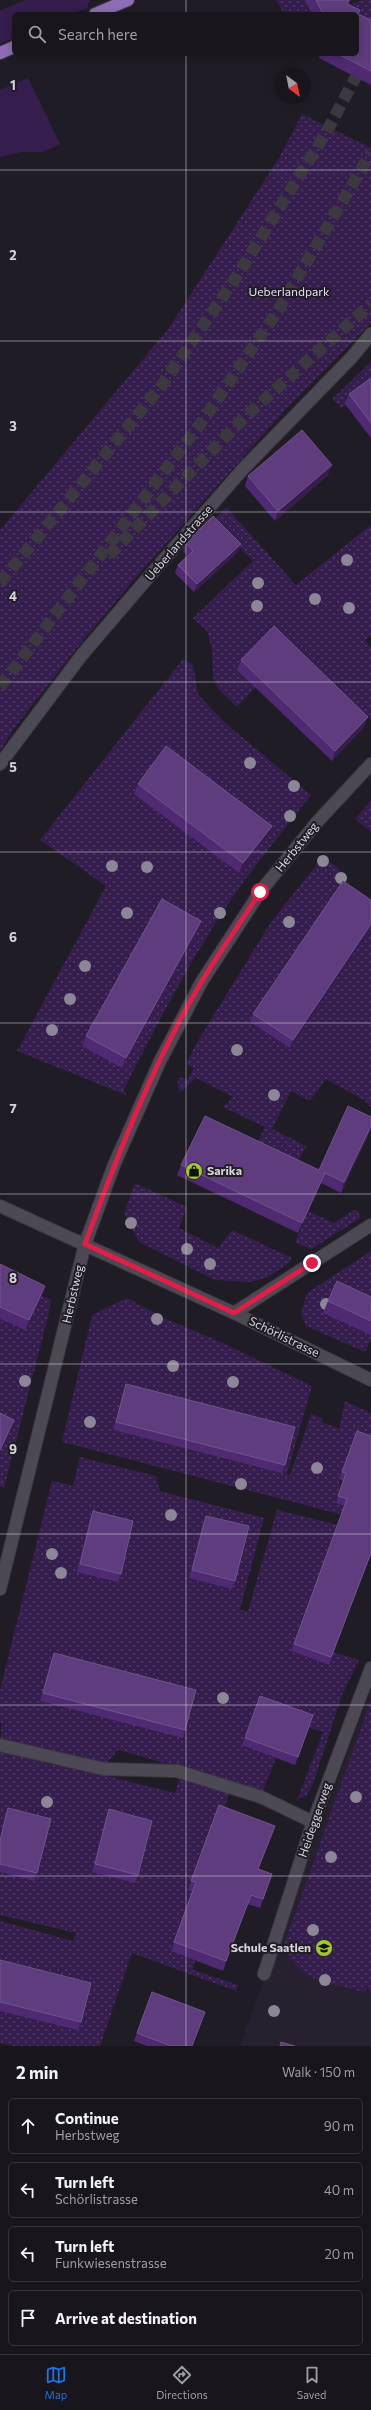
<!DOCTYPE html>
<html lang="en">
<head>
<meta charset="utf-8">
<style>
  body { margin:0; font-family:Commissioner,sans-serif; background:#211e25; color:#f1f3f6 }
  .compass { position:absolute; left:275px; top:68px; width:36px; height:36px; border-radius:50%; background:#18151c; box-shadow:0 2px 10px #0003; rotate:148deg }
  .stop { position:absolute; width:12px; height:12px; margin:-9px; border:3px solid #e11d48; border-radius:50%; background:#fff }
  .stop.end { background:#e11d48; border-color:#fff; box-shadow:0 1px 4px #0008 }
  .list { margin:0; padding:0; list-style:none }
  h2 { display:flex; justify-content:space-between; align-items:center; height:52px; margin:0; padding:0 16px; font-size:17px }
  h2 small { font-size:13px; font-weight:400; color:#9f9fa3 }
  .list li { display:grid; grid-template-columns:26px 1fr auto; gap:12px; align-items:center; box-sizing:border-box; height:56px; margin:0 8px 8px; padding:0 8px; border:1px solid #36343b; border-radius:6px }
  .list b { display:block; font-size:15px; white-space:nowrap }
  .list p { margin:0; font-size:13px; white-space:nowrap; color:#9f9fa3 }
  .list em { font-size:13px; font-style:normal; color:#9f9fa3 }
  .icon { flex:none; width:22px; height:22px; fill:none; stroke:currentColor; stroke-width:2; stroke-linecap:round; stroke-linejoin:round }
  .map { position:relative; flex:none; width:371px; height:2046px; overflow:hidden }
  .search { position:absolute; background:#18151c; box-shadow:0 2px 10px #0003; left:12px; right:12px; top:12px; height:44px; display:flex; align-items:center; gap:10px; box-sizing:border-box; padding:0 14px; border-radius:6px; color:#9f9fa3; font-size:15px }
  .sheet { height:308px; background:#18151c }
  nav { display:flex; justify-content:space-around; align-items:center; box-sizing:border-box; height:56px; border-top:1px solid #36343b; background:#18151c; font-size:11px; color:#9f9fa3 }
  nav a { display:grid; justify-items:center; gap:2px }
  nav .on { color:#1a73e8 }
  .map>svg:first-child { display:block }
</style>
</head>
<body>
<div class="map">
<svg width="371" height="2046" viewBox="0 0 371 2046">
  <defs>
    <pattern id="park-dots" width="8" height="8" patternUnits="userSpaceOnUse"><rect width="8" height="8" fill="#351d4e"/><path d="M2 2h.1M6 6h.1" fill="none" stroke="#523d67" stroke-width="1.8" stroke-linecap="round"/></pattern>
  </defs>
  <rect width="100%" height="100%" fill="#201c25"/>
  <polygon fill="#27202f" points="371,1690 371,2046 240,2046 245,2032"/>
  <g fill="#351d4e">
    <polygon points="25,0 90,0 87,8 72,14 14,14 14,38 0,44 0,11"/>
    <polygon points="28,78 60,144 43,152 23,152 0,157 0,90"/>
  </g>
  <g fill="url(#park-dots)" fill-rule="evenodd">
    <polygon points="276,0 305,0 312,14 284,14"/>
    <polygon points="362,0 371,0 371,39 357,14 344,14 348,5"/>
    <polygon points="302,114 371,148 371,323 285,410 136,577 76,649 13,730 0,751 0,530 169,328 279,158"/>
    <polygon points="371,362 371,385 341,408 332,399"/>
    <polygon points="226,507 296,585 371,525 371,636 365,640 371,648 371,720 303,655 256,687 237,707 218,689 213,677 212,649 207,631 193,618 255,559 252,560 225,533 210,524"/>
    <path d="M183 659 193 665 198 694 223 721 311 795C288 825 264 854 242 884 196 948 160 1019 124 1089L126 1095 17 1051 106 886 40 840Z"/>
    <polygon points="371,801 371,832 355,819"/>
    <path d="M322 858C334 864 343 868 343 883L250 1022 290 1048 371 928V1107L364 1100 326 1079 310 1101 291 1091 272 1129 306 1146 294 1170 253 1151 265 1127 223 1107 233 1097 196 1078 181 1092C176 1087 177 1083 180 1077L188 1080 194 1068 186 1064 196 1044 271 922Z"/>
    <polygon points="135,1183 187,1207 179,1228 218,1248 232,1230 292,1258 290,1262 268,1277 251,1282 215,1280 139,1242 124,1213"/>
    <polygon points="354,1210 358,1211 360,1218 313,1248 310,1249 295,1242 308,1211 334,1223"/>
    <polygon points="371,1251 371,1340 365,1352 306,1326 301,1314 307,1293"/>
    <polygon points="42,1296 51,1300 48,1317 4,1488 0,1486 0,1452 10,1430 0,1425 0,1319 25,1330"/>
    <path d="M127 1298 166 1319 223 1343 312 1386 287 1474 290 1475 311 1414 322 1418V1422L339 1429 345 1401 371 1413V1444L339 1479 341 1487 336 1503 353 1509 351 1517 62 1442 92 1315ZM123 1392 254 1466 113 1430Z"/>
    <polygon points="80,1457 156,1476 160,1491 264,1518 240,1610 248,1611 277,1510 364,1531 291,1651 328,1665 333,1652 359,1660 342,1695 313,1784 307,1795 297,1800 323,1732 309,1728 276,1758 263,1791 118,1750 107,1763 0,1740 2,1723 0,1723 0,1690 52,1481 73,1486"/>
    <path d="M371 1700V1991L366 1989 365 1993C326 1979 308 1988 283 1948Z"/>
    <polygon points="0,1749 175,1793 180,1777 230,1792 171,1951 195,1960 193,1970 238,1985 236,1991 132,1953 100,2046 12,2046 0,2043 0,1921 73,1941 76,1933 0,1915 0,1872 34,1881 6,1816 0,1837"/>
  </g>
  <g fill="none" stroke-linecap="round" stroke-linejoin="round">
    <g stroke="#3b3840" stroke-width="12" stroke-dasharray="12 6" stroke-linecap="butt">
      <polyline points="109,555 246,416 371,304"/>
      <polyline points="0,583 162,385 235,279 326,133 371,48"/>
      <polyline points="0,687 201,423 277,312 371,153"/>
    </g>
    <g stroke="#3b383f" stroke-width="14">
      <g id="minor">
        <polyline points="0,764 81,656 146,580 243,469 352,357 371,334"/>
        <polyline points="0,1206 234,1313 371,1380"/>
        <polyline points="234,1313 371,1225"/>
        <polyline points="0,1589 85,1244 114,1165 160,1061 202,981 260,892 318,821 371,764"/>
        <polyline points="0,1745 104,1769 177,1771 261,1797 313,1822"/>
        <polyline points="264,1974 313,1822 371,1668"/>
      </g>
    </g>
    <g stroke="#3b383f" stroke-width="14">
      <g id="major">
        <polyline points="95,14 128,0"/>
        <polyline points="0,53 14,47"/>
      </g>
    </g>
    <use href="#minor" stroke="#4d4954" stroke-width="12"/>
    <use href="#major" stroke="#8e6db5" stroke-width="12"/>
  </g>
  <g fill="#8d8697">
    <circle cx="347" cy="560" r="6"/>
    <circle cx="258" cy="583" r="6"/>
    <circle cx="315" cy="599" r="6"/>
    <circle cx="257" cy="606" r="6"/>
    <circle cx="349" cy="608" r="6"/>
    <circle cx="250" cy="763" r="6"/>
    <circle cx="294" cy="786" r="6"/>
    <circle cx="290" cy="816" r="6"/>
    <circle cx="323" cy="861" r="6"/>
    <circle cx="112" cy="866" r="6"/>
    <circle cx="147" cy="867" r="6"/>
    <circle cx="341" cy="878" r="6"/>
    <circle cx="127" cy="913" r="6"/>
    <circle cx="220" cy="913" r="6"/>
    <circle cx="289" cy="922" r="6"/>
    <circle cx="85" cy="966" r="6"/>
    <circle cx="70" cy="999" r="6"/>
    <circle cx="52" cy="1030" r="6"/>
    <circle cx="237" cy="1050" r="6"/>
    <circle cx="274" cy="1095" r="6"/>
    <circle cx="131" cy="1223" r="6"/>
    <circle cx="187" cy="1249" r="6"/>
    <circle cx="210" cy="1264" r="6"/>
    <circle cx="326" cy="1304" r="6"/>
    <circle cx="157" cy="1319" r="6"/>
    <circle cx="173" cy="1366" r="6"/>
    <circle cx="25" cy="1381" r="6"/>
    <circle cx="233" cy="1382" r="6"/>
    <circle cx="90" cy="1422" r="6"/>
    <circle cx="317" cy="1468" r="6"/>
    <circle cx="241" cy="1484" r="6"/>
    <circle cx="171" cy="1515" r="6"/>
    <circle cx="52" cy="1554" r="6"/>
    <circle cx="61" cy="1573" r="6"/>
    <circle cx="223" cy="1698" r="6"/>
    <circle cx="356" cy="1797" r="6"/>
    <circle cx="47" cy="1802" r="6"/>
    <circle cx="331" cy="1857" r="6"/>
    <circle cx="313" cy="1930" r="6"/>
    <circle cx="325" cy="1980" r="6"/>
    <circle cx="274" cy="2011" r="6"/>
  </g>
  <g fill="#4f2a72">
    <polygon points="305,0 351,0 349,5 359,14 371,20 371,85 319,58 320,54 357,54 357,14 312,14"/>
    <polygon points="371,378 371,438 345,404 349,394"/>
    <polygon points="328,475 275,521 245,486 248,476"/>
    <polygon points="186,543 241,544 238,552 194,592 175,573 178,565 188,556 183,551"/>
    <polygon points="241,660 364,727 332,761 237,670"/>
    <polygon points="138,784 268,836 239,873 134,794"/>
    <polygon points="371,900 290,1048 250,1022 253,1014"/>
    <polygon points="201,921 198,931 122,1068 82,1046 86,1036"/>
    <polygon points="371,1129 341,1193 321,1183 298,1233 177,1175 181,1165 319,1170"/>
    <polygon points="0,1264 42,1296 25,1330 0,1319"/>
    <polygon points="371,1297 371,1335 323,1313 328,1301"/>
    <polygon points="126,1384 285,1465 282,1473 113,1430 123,1392"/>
    <polygon points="357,1431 371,1553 329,1665 291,1651 344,1506 336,1503 343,1481 339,1479"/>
    <polygon points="93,1511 121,1574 118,1582 77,1572 90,1519"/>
    <polygon points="206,1516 235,1581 232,1589 189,1578 203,1523"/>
    <polygon points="54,1654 185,1730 183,1738 40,1701 51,1661"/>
    <polygon points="260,1696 313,1715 295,1765 242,1745"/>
    <polygon points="219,1805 259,1869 272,1874 260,1908 247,1904 223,1971 171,1951 192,1892 188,1890"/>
    <polygon points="8,1808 37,1873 34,1881 0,1872 0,1838 5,1816"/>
    <polygon points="109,1809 138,1875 135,1883 92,1872 106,1817"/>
    <polygon points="0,1960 81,2022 78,2030 0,2011"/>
    <polygon points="152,1992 192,2046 147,2046 134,2041"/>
  </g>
  <g fill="#361d4e">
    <polygon points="349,0 351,0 343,14 347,4"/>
    <polygon points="332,465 328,475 275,521 278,511"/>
    <polygon points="241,544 238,552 194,592 197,584"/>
    <polygon points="368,717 364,727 332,761 335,751"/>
    <polygon points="272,826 268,836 239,873 243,863"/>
    <polygon points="201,921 198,931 122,1068 126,1058"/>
    <polygon points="371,924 371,928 290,1048 293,1040"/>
    <polygon points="371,1126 371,1129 341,1193 344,1182"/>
    <polygon points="325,1173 321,1183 298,1233 302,1223"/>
    <polygon points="45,1286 42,1296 25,1330 29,1320"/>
    <polygon points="14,1420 11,1430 0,1452 0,1450"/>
  </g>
  <g fill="#5e3c7d" stroke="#70548c">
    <polygon points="316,0 349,0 347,4 360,10 358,14 371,20 371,71 338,54 357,54 357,14 323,14"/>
    <polygon points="371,378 371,423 349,394"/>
    <polygon points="302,430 332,465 278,511 248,476"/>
    <polygon points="213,516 241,544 197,584 178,565 193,551 186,543"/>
    <polygon points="274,626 368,717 335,751 241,660"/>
    <polygon points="166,746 272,826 243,863 138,784"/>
    <polygon points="343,881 371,900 371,924 293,1040 253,1014"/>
    <polygon points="162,899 201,921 126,1058 86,1036"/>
    <polygon points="348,1106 371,1117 371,1126 344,1182 325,1173 302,1223 181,1165 205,1116 319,1170"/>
    <polygon points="0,1264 45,1286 29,1320 0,1307"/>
    <polygon points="337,1281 371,1297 371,1321 328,1301"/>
    <polygon points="126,1384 295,1427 285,1465 116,1422"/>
    <polygon points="0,1413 14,1420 0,1450"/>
    <polygon points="357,1431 371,1436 371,1553 331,1657 294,1644 347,1499 338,1496 346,1473 342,1472"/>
    <polygon points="93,1511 133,1521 121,1574 80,1564"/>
    <polygon points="206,1516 249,1526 235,1581 192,1570"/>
    <polygon points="54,1653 196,1690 185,1730 43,1693"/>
    <polygon points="260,1696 313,1715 298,1757 245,1738"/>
    <polygon points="219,1805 275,1826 258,1869 272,1874 263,1899 251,1895 226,1961 174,1942 196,1882 191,1881"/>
    <polygon points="8,1808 51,1819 37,1873 0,1864 0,1841"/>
    <polygon points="109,1809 152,1821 138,1875 95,1864"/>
    <polygon points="0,1960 91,1983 81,2022 0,2002"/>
    <polygon points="152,1992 205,2012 192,2046 171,2046 137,2033"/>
    <polygon points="281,2042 295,2046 280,2046"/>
  </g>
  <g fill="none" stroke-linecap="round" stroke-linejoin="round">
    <path stroke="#e11d48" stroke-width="5" d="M260 892C241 922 220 951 202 981 153 1063 118 1154 85 1244L234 1313 312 1263"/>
  </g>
  <path fill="none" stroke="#d6d4da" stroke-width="1" stroke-opacity="0.55" d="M186 0V14M186 54V2046M0 170H371M0 341H371M0 512H371M0 682H371M0 852H371M0 1023H371M0 1194H371M0 1364H371M0 1534H371M0 1705H371M0 1876H371"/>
  <defs>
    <g id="shop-disc" transform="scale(0.9)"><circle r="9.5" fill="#a0c92b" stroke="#201c25"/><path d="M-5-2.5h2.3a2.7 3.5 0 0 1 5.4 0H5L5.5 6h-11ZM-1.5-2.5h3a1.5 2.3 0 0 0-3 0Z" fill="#111"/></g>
    <g id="school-disc" transform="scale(0.9)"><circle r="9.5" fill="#a0c92b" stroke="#201c25"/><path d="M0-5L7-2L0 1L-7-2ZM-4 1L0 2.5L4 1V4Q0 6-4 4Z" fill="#111"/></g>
  </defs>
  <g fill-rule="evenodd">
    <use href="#shop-disc" x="194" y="1171"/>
    <use href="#school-disc" x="324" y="1948"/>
  </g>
  <g text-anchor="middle" stroke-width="4" stroke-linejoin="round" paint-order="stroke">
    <g font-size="12" fill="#e6ddf4" stroke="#201c25">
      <text x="289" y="296">Ueberlandpark</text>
    </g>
    <g font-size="12" fill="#d6d4da" stroke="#201c25">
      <text transform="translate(179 543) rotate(-49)" y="4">Ueberlandstrasse</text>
      <text transform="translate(297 847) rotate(-51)" y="4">Herbstweg</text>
      <text transform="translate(73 1294) rotate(-77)" y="4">Herbstweg</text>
      <text transform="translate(284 1337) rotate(26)" y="4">Schörlistrasse</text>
      <text transform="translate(315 1820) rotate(-71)" y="4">Heideggerweg</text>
    </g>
    <g font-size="12" font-weight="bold" fill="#d6d4da" stroke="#201c25" text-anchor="start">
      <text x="207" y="1175">Sarika</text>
      <text x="311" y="1952" text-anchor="end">Schule Saatlen</text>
    </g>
  </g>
  <g font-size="13" text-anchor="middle" font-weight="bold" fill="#d6d4da" stroke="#201c25" stroke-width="4" stroke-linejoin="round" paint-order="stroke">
    <text x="13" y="90">1</text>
    <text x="13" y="260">2</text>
    <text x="13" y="431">3</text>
    <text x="13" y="601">4</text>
    <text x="13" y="772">5</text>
    <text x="13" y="942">6</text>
    <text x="13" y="1113">7</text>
    <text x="13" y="1283">8</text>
    <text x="13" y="1454">9</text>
  </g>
</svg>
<svg class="compass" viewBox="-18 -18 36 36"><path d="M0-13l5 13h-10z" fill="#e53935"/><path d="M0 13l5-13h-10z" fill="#9f9fa3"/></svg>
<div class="stop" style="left:260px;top:892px"></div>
<div class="stop end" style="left:312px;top:1263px"></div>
<div class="search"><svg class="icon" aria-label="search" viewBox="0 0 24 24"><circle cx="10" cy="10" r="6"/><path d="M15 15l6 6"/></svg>Search here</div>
</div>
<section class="sheet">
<h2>2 min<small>Walk · 150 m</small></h2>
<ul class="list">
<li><svg class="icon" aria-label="ahead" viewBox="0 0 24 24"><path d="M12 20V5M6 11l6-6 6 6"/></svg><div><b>Continue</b><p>Herbstweg</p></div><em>90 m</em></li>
<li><svg class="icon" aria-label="left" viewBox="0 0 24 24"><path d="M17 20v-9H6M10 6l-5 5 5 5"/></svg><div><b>Turn left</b><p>Schörlistrasse</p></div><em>40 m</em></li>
<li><svg class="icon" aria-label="left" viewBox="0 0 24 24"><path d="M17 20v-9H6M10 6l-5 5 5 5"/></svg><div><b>Turn left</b><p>Funkwiesenstrasse</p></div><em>20 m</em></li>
<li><svg class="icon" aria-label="arrive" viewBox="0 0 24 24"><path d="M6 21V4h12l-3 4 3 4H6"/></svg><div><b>Arrive at destination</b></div></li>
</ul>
</section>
<nav>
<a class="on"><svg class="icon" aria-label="map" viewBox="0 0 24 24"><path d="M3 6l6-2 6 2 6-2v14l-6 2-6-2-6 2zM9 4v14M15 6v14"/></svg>Map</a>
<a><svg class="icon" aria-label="directions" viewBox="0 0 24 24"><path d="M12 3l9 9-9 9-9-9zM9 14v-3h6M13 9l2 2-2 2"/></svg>Directions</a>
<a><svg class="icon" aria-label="saved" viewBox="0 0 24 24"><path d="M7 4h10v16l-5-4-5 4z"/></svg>Saved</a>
</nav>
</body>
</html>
